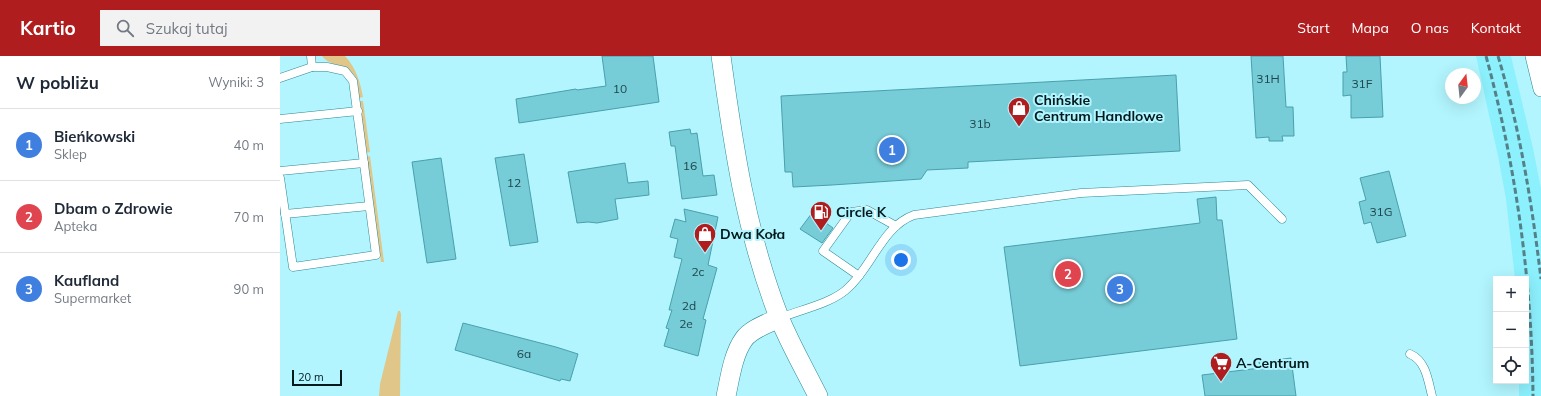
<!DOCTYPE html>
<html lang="pl">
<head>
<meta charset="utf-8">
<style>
  body { margin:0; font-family:Mulish,sans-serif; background:#f2f2f3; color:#1f2937 }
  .controls { position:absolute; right:12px; bottom:12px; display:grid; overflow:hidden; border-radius:0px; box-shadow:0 4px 16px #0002 }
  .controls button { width:36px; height:36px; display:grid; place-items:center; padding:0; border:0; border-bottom:1px solid #e0e1e3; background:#fff; color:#1f2937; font:20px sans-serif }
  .compass { position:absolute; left:1165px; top:12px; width:36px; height:36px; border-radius:50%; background:#fff; box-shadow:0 4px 16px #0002; rotate:15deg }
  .scale { position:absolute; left:12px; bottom:10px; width:50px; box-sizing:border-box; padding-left:4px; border:2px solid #00191d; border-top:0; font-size:11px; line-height:14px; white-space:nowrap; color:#00191d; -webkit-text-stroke:3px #b2f5fe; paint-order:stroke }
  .you { position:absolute; left:621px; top:204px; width:14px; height:14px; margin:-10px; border:3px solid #fff; border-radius:50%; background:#1a73e8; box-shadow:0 0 0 6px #1a73e833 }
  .badge { display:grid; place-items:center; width:26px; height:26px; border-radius:50%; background:#af1d1f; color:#fff; font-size:13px; font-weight:700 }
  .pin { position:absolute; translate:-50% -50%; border:2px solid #fff; box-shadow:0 1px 4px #0006 }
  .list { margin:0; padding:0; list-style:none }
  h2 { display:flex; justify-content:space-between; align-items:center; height:52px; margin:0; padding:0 16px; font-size:17px }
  h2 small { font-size:13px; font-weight:400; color:#747a83 }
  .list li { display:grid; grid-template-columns:26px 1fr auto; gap:12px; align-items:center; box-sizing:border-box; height:72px; padding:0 16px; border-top:1px solid #e0e1e3 }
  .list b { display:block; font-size:15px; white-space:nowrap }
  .list p { margin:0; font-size:13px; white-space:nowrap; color:#747a83 }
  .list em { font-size:13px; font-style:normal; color:#747a83 }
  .icon { flex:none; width:22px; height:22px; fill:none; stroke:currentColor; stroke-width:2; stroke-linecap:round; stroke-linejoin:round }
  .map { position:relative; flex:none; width:1261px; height:340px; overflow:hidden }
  header { display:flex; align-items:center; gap:24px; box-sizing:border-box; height:56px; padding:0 20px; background:#af1d1f; color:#fff }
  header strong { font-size:19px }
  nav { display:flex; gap:22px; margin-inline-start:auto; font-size:14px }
  .search { width:280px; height:36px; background:#f2f2f3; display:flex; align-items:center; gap:10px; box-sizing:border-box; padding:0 14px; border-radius:0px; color:#747a83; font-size:15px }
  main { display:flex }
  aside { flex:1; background:#fff }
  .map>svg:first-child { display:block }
</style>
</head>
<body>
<header>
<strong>Kartio</strong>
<div class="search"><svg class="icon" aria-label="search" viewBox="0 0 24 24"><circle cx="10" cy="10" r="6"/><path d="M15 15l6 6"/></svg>Szukaj tutaj</div>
<nav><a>Start</a><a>Mapa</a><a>O nas</a><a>Kontakt</a></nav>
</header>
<main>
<aside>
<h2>W pobliżu<small>Wyniki: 3</small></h2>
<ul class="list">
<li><span class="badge" style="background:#3f7fe0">1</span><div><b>Bieńkowski</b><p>Sklep</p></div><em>40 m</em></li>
<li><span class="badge" style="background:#e0444e">2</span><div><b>Dbam o Zdrowie</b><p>Apteka</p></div><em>70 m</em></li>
<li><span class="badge" style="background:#3f7fe0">3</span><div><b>Kaufland</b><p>Supermarket</p></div><em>90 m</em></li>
</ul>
</aside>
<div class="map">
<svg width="1261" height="340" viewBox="0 0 1261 340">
  <rect width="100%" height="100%" fill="#b2f5fe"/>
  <polygon fill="#8df0fd" points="1196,0 1231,0 1253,92 1261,133 1261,340 1239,340 1239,325 1246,325 1246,223 1235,223 1226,143 1218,100"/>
  <g fill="#e1c689">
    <path d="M42 0H65C76 12 80 25 83 41L79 42C78 36 79 28 76 22 69 7 51 12 42 0Z"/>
    <polygon points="80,45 83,45 90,96 86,97"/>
    <polygon points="90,100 104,206 101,206 87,101"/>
    <polygon points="118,255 120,255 121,258 120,340 99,340 100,328"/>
  </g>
  <g fill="#76ccd7" stroke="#49a0ab">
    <polygon points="322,0 373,0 379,46 239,67 236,43 296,33 297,34 326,30"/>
    <polygon points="971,0 1003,0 1006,51 1013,51 1014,80 1002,80 1003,85 989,85 989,81 976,82"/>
    <polygon points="1066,0 1100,0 1103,61 1071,62 1071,39 1063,40 1063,16 1067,16"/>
    <polygon points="896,19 900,95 688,106 688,112 647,114 641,123 552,129 513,131 512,116 505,116 501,40"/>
    <polygon points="410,73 411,78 417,77 423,120 434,119 437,139 402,143 395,90 391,90 389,76"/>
    <polygon points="244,98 258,186 230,190 215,102"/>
    <polygon points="161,102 176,203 147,207 132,106"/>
    <polygon points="345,107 348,127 368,125 369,139 335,143 338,163 317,167 308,166 297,167 288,116"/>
    <polygon points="1109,115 1126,180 1097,187 1091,166 1084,168 1079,146 1086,144 1080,122"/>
    <polygon points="936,141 937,164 942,164 957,283 740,310 724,191 920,167 917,143"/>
    <polygon points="404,153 438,161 428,209 437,212 423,263 426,264 418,300 384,290 389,273 386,272 392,254 389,254 402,203 394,201 398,183 390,181 395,163 406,166"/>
    <polygon points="532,157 553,172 542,187 520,173"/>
    <polygon points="183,267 276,291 298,298 290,325 281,323 280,325 175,294"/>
    <polygon points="1011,302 1016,340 925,340 922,319 980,312 979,306"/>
  </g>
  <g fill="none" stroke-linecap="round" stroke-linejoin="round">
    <g stroke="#2e8893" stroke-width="9">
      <g id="service">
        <polyline points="31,0 32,11"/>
        <polyline points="0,22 32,11 47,11 65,15 73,25 96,199 13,211 0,122"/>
        <polyline points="0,63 78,55"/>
        <polyline points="0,115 84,107"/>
        <polyline points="5,158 89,150"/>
        <polyline points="579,220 543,195 571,156 587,154 616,170"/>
        <path d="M499 262C520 254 554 247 569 231 592 210 603 170 634 159L801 137 968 129 1002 163"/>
        <path d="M1130 298C1146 305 1148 324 1152 340"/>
      </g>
    </g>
    <g stroke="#2e8893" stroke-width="16">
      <polyline id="minor" points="1253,0 1261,33"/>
    </g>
    <g stroke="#2e8893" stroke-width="20">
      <g id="tertiary">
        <path d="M441 0C453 88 466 177 499 261 510 288 525 314 538 340"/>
        <path d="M446 340C450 322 453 298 464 283 471 273 489 267 499 262"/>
      </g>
    </g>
    <use href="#service" stroke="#fff" stroke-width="8"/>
    <use href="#minor" stroke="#fff" stroke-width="15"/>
    <use href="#tertiary" stroke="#fff" stroke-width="19"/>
    <g stroke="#548188" stroke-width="3" stroke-dasharray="6 3" stroke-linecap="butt">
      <path d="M1206 0C1236 110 1252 226 1253 340"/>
      <path d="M1218 0C1240 73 1252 148 1261 223"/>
    </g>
  </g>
  <defs>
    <g id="shop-pin" transform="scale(1.15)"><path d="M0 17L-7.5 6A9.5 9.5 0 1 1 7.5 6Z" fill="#af1d1f" stroke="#b2f5fe"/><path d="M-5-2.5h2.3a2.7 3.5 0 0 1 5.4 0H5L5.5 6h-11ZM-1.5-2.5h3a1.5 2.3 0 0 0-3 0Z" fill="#fff"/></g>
    <g id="fuel-pin" transform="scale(1.15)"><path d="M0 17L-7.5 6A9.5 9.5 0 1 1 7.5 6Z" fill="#af1d1f" stroke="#b2f5fe"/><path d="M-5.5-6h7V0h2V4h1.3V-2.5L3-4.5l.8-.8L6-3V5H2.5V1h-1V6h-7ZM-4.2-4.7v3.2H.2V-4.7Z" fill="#fff"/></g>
    <g id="supermarket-pin" transform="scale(1.15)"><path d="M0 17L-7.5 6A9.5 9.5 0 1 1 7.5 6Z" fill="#af1d1f" stroke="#b2f5fe"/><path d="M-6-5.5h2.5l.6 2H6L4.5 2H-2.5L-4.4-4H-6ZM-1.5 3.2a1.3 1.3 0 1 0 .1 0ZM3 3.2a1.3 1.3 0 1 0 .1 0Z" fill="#fff"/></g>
  </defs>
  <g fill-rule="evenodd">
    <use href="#shop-pin" x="739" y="52"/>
    <use href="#fuel-pin" x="541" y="156"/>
    <use href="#shop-pin" x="425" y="178"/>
    <use href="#supermarket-pin" x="941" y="307"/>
  </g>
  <g text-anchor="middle" stroke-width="4" stroke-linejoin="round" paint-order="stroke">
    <g font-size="12" fill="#1e464c">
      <text x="988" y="27">31H</text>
      <text x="1082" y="32">31F</text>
      <text x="340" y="37">10</text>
      <text x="700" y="72">31b</text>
      <text x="410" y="114">16</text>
      <text x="234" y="131">12</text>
      <text x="1101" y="160">31G</text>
      <text x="418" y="220">2c</text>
      <text x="409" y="254">2d</text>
      <text x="406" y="272">2e</text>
      <text x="244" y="302">6a</text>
    </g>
    <g font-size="14" font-weight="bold" fill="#00191d" stroke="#b2f5fe" text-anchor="start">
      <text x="754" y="49">Chińskie<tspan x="754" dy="16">Centrum Handlowe</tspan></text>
      <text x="556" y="161">Circle K</text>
      <text x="440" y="183">Dwa Koła</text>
      <text x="956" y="312">A-Centrum</text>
    </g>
  </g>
</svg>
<div class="controls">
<button>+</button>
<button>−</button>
<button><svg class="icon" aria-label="locate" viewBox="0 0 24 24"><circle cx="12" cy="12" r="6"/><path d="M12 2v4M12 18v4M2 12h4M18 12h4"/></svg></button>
</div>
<svg class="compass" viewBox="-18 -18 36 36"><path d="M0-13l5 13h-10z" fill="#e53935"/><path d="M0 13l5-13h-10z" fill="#747a83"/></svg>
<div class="scale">20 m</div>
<div class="you"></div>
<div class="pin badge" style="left:612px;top:94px;background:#3f7fe0">1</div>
<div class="pin badge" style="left:788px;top:218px;background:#e0444e">2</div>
<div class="pin badge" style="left:840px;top:233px;background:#3f7fe0">3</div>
</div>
</main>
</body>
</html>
